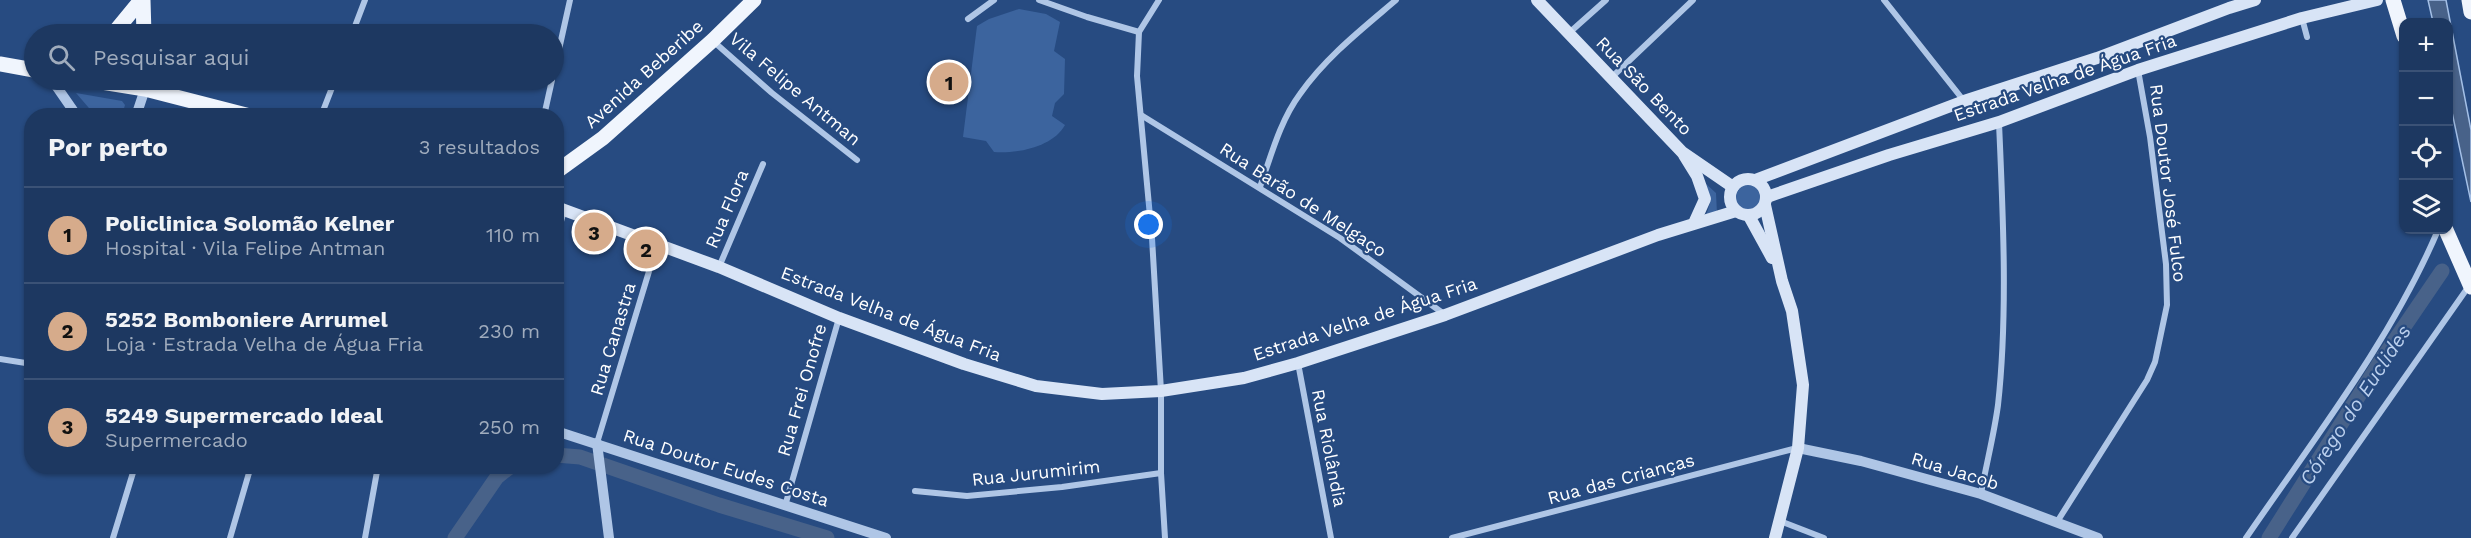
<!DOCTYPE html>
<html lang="pt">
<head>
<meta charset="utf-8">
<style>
  body { margin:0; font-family:"Work Sans",sans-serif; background:#253f67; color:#f1f3f6 }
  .controls { position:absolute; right:18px; top:18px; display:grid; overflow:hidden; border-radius:12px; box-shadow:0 2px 4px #0004 }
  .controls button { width:54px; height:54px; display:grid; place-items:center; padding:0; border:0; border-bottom:2px solid #3b5276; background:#1d3861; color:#f1f3f6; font:30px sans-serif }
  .you { position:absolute; left:1149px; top:225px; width:21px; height:21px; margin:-15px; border:4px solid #fff; border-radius:50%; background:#1a73e8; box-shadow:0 0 0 9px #1a73e833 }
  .badge { display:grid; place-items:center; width:39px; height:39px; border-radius:50%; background:#d6ab8b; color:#111; font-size:20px; font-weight:700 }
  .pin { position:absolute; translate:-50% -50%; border:3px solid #fff; box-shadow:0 2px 6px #0006 }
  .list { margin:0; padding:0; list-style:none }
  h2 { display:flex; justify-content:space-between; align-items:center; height:78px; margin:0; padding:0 24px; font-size:26px }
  h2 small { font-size:20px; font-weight:400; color:#a0acbd }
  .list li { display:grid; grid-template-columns:39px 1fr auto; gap:18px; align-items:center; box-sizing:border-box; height:96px; padding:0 24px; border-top:2px solid #3b5276 }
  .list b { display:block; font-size:22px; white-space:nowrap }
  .list p { margin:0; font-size:20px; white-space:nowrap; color:#a0acbd }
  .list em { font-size:20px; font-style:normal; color:#a0acbd }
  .icon { flex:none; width:33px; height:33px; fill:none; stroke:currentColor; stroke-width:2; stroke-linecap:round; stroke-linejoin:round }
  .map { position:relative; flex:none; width:2471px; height:538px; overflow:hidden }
  .search { position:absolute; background:#1d3861; box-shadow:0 2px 4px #0004; left:24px; top:24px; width:540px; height:66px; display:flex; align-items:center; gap:15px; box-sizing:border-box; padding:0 21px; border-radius:33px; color:#a0acbd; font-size:22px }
  .panel { position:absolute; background:#1d3861; box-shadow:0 2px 4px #0004; left:24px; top:108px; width:540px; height:366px; border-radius:24px }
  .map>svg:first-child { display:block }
</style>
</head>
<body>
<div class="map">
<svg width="2471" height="538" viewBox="0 0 2471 538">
  <rect width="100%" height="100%" fill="#274b81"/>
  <g fill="#3c649e">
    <path d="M1019 9 1046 14 1060 22 1054 51 1065 59 1064 94 1055 103 1052 116 1065 125C1053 147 1017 154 994 152L986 141 963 137 977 26 989 19Z"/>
    <polygon points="76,93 122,101 125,105 122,115 95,115"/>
    <polygon points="1742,182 1759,188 1764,207 1752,213 1737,209 1733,191"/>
    <polygon points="1705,183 1716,193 1717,214 1706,216 1710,203"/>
  </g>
  <polygon fill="#486289" stroke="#a4c0e7" stroke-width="1.5" points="2428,0 2446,0 2471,130 2471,202 2449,98 2448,22 2433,22"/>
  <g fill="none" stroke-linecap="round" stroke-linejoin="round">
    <g stroke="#486289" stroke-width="15">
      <polyline points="556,455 580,457 719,505 827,538"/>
      <polyline points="455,538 497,477 511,466"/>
      <polyline points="2269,538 2382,359 2442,271"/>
    </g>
    <g stroke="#afc6e6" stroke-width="6">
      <polyline points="1039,0 1087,17 1139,32"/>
      <polyline points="1159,0 1139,32 1137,76 1152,238 1161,391 1161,473 1165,538"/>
      <polyline points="1884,0 1964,101"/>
      <polyline points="2302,18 2307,37"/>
      <polyline points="968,19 994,0"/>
      <polyline points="1569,33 1606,0"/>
      <polyline points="352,34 365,0"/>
      <polyline points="713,41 772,93 857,160"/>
      <polyline points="554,72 570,0"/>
      <polyline points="1612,77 1693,0"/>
      <polyline points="1141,115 1340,238 1444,314"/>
      <polyline points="321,116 335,80"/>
      <polyline points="544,116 552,80"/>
      <path d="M1260 187C1271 156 1280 121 1300 94 1326 57 1362 29 1396 0"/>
      <polyline points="556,239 564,211"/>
      <polyline points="719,267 763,164"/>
      <polyline points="0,359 32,364"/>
      <polyline points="1298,363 1331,538"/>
      <polyline points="597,443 657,245"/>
      <polyline points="915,491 967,496 1062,487 1161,473"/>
      <path d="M1981 494C1986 465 1994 435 1998 405 2008 314 2003 214 1999 123"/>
      <polyline points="785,506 839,318"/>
      <polyline points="1780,521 1824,538"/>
      <polyline points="2057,522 2147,380 2155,362 2167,305 2166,264 2150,137 2138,70"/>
      <polyline points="113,538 135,466"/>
      <polyline points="230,538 251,466"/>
      <polyline points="365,538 378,466"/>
      <polyline points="1452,538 1797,448"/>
      <path d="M2246 538C2313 440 2392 339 2438 230"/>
      <polyline points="2292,538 2469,286"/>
    </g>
    <g stroke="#afc6e6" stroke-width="10">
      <polyline points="52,80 77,116"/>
      <polyline points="136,116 145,89"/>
      <polyline points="556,431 886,538"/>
      <polyline points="597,443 609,538"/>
      <polyline points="1798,448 1861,461 1981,494 2098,538"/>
    </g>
    <g stroke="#d8e4f6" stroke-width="12">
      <polyline points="1537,0 1682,152 1733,187"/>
      <polyline points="1684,155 1697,176 1705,199 1695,221"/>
      <circle cx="1748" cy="197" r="18"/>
      <polyline points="1755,180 1964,101 2097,58 2229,8 2255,0"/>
      <polyline points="1767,197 1889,155 1999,122 2138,70 2302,18 2377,0"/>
      <polyline points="1765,205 1782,281 1792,311 1803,385 1798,448 1775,538"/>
      <polyline points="556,207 719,267 839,318 964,364 1036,386 1102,394 1161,391 1244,378 1298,363 1445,315 1658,235 1736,211"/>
      <polyline points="1749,216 1772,258"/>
    </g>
    <g stroke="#f0f5fd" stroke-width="15">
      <polyline points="143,0 144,34"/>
      <polyline points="2393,0 2404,36"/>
      <polyline points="2469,0 2471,12"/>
      <polyline points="113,34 141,0"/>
      <polyline points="0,64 34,70"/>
      <polyline points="89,80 145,89 250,116"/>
      <polyline points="556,172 603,138 713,40 754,0"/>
      <polyline points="2446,230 2471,287"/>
    </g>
  </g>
  <g text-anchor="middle" stroke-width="4.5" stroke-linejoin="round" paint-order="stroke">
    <g font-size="18" fill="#fff" stroke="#274b81">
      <text transform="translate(644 74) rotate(-42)" y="6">Avenida Beberibe</text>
      <text transform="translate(2065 78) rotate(-19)" y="6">Estrada Velha de Água Fria</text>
      <text transform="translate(1644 86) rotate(46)" y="6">Rua São Bento</text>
      <text transform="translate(795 89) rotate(40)" y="6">Vila Felipe Antman</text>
      <text transform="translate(2168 183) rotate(83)" y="6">Rua Doutor José Fulco</text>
      <text transform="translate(1303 200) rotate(33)" y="6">Rua Barão de Melgaço</text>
      <text transform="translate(727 209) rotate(-67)" y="6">Rua Flora</text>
      <text transform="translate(891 314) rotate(21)" y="6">Estrada Velha de Água Fria</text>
      <text transform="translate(1365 319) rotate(-18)" y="6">Estrada Velha de Água Fria</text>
      <text transform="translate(613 339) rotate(-73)" y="6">Rua Canastra</text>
      <text transform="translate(802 390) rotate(-74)" y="6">Rua Frei Onofre</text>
      <text transform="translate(1329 448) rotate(79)" y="6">Rua Riolândia</text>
      <text transform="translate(726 468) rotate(18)" y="6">Rua Doutor Eudes Costa</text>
      <text transform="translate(1955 471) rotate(17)" y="6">Rua Jacob</text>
      <text transform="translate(1036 473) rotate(-6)" y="6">Rua Jurumirim</text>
      <text transform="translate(1621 479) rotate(-15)" y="6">Rua das Crianças</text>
    </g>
    <g font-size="20" font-style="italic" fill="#bbd0ee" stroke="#274b81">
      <text transform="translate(2355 405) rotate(-57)" y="7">Córego do Euclides</text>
    </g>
  </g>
</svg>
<div class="controls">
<button>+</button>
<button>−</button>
<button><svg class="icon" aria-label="locate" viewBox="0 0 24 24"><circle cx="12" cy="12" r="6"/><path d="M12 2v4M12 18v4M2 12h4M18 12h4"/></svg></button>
<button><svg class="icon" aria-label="layers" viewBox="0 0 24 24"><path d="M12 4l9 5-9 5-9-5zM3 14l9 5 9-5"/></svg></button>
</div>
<div class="you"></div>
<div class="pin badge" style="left:949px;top:82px">1</div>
<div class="pin badge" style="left:646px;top:249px">2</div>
<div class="pin badge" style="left:594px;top:232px">3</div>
<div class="search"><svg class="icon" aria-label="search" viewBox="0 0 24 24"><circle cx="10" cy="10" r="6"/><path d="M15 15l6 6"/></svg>Pesquisar aqui</div>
<section class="panel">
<h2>Por perto<small>3 resultados</small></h2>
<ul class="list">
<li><span class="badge">1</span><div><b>Policlinica Solomão Kelner</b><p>Hospital · Vila Felipe Antman</p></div><em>110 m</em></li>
<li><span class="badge">2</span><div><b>5252 Bomboniere Arrumel</b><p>Loja · Estrada Velha de Água Fria</p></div><em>230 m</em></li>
<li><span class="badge">3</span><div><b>5249 Supermercado Ideal</b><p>Supermercado</p></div><em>250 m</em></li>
</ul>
</section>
</div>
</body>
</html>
